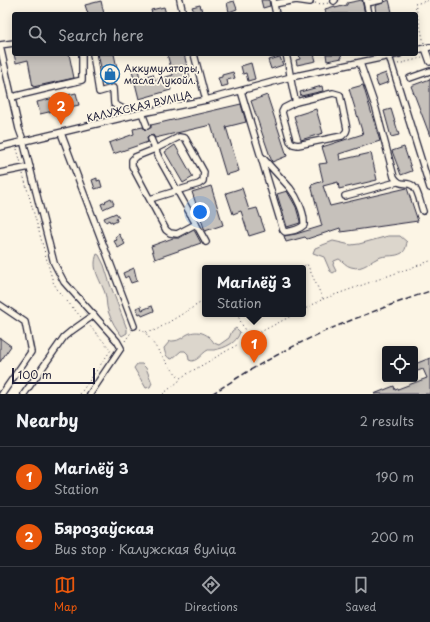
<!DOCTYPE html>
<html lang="en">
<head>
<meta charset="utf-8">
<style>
  body { margin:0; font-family:"Playpen Sans",sans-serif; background:#20242c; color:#f1f3f6 }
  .controls { position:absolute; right:12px; bottom:12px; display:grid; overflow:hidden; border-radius:4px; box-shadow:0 2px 10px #0003 }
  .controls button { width:36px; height:36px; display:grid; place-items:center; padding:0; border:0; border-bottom:1px solid #363941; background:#171b24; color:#f1f3f6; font:20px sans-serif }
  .scale { position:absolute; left:12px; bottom:10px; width:83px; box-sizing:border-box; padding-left:4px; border:2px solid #22223b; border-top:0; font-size:11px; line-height:14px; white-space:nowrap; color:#22223b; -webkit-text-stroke:3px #fcf5e5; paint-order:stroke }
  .you { position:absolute; left:200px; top:212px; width:14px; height:14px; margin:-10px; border:3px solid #fff; border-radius:50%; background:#1a73e8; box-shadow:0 0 0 6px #1a73e833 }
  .badge { display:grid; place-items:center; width:26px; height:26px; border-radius:50%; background:#ea580c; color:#fff; font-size:13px; font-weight:700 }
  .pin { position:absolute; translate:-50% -33px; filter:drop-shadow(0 1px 2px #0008) }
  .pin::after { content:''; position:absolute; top:21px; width:14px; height:12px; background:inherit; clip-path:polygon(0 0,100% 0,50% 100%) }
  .popup { position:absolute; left:202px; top:265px; width:104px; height:52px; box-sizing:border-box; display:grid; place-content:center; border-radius:4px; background:#171b24; filter:drop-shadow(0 1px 3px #0005); font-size:13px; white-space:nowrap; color:#9ea1a6 }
  .popup b { font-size:15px; color:#f1f3f6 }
  .popup::after { content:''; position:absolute; left:50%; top:100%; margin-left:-8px; border:8px solid transparent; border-top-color:#171b24 }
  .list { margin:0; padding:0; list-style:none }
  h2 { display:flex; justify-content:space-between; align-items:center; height:52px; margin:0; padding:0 16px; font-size:17px }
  h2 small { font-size:13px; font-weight:400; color:#9ea1a6 }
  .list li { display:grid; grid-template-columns:26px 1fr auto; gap:12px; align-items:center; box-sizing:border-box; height:60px; padding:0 16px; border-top:1px solid #363941 }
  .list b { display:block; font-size:15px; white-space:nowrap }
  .list p { margin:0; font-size:13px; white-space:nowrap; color:#9ea1a6 }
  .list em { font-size:13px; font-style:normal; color:#9ea1a6 }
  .icon { flex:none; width:22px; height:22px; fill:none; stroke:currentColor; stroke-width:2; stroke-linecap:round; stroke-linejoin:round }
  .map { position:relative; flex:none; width:430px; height:394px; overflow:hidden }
  .search { position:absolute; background:#171b24; box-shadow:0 2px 10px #0003; left:12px; right:12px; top:12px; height:44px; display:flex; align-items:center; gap:10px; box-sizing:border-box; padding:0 14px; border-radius:4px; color:#9ea1a6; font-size:15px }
  .sheet { height:172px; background:#171b24 }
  nav { display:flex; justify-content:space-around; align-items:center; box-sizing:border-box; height:56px; border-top:1px solid #363941; background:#171b24; font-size:11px; color:#9ea1a6 }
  nav a { display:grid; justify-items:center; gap:2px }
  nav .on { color:#ea580c }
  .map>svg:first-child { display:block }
</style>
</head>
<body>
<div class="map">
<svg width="430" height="394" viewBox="0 0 430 394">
  <rect width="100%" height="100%" fill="#fcf5e5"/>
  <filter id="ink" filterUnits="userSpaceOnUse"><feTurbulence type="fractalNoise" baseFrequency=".025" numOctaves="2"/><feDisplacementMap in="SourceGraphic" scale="8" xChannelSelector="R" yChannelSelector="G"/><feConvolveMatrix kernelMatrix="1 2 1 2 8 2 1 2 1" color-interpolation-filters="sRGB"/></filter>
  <g filter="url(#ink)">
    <g fill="#dcd6cc" stroke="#7f7c84">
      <path d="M388 236H400L407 242C406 246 406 250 402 253 395 257 388 255 381 257 370 260 364 271 351 267 346 266 343 261 339 259L334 261 333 265 336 271 333 273 330 271 324 257 313 253 315 248 333 241 351 245 359 244Z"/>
      <path d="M97 254 99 255 104 265 110 284 127 329V333L122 336C116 329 111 320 108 311 106 305 107 299 105 293 100 279 91 269 97 254Z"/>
      <path d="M236 328 240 332C237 343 225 348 214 350 213 350 208 350 208 350 202 353 199 360 192 361L189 360 188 354 185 351H181L172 359C166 358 165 353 164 348L170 341C173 341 177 341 180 339 183 338 185 335 188 334 198 329 209 334 214 343L219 345 229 338 232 331Z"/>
      <polygon points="137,364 142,364 146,368 152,383 150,387 146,388 134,368"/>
    </g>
    <g fill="#c6c1bb" stroke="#22223b">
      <polygon points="261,0 269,0 270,6 263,8"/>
      <polygon points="362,0 365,14 326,14 325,9 335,6 335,8 347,5 347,3"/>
      <polygon points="389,0 392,12 376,14 375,6"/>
      <polygon points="101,1 104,14 88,14 85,5"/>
      <polygon points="234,1 237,9 229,12 227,3"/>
      <polygon points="200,5 203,14 195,14 192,7"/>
      <polygon points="164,7 166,14 152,14 151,10"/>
      <polygon points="14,54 69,54 74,78 33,87 28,60 16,63"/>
      <polygon points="98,54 114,54 119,77 104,81"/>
      <polygon points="167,54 184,54 190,78 180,80 180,82 170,85 171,90 139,99 131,67 137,65 140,78 153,74 155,80 173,75"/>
      <polygon points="299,54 314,54 316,61 297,65 296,60 300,59"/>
      <polygon points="326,54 341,54 342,58 327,61"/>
      <polygon points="280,57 283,65 271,69 268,60"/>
      <polygon points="251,63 255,79 248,81 246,73 243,74 241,66"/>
      <polygon points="233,72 235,78 227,80 228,85 221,87 218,78 222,77 222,75"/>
      <polygon points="386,73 389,82 378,86 375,77"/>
      <polygon points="430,79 430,136 411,86"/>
      <polygon points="363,85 380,141 339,154 340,160 371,153 377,180 339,189 338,182 323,186 330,206 407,188 418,221 341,232 340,228 307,239 305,237 286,242 284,236 296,234 322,226 311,185 323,181 319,164 327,163 322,147 363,134 349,89"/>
      <polygon points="322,86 323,91 301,96 300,92"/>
      <polygon points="76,93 79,105 40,114 37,102"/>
      <polygon points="267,95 287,156 272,162 251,101"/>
      <polygon points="241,104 246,122 226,127 239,171 226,175 211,125 155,138 153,135 150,135 147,138 148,142 113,154 109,143 134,134 133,129 143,127 145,130 148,130 151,128 151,125"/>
      <polygon points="316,109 323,133 301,140 294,116"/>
      <polygon points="391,109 399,135 391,137 384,111"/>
      <polygon points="175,145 193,177 183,183 165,152"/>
      <polygon points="404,147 412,171 401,175 392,151"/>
      <polygon points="97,178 97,181 100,180 102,187 95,189 92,180"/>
      <polygon points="211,186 223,225 205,231 192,192"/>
      <polygon points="242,188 249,210 257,208 265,231 249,236 241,211 233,214 226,193"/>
      <polygon points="287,191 296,207 300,221 300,223 287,227 277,194"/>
      <polygon points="111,198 114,204 103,209 101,204 106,202 105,201"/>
      <polygon points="116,213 119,217 116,218 117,221 113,223 112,221 110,222 109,220 106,222 104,218"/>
      <polygon points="194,230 201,243 155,259 151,246 173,238 179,238"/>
      <polygon points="119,234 125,244 118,248 114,241 117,240 115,237"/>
      <polygon points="134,268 137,281 131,283 128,276 125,278 123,273"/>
      <polygon points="141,306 142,310 152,306 154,311 142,316 141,313 139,314 136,308"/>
      <polygon points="0,338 11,346 0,362"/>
      <polygon points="430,358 430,394 374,394 394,386 395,390 427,378 423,369 415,372 415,364"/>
    </g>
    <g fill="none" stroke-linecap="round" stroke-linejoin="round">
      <polyline stroke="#d0cbc3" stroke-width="5.5" stroke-dasharray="5.5 3" stroke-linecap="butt" points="147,126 151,139"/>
      <g stroke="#22223b" stroke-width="8">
        <g id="minor">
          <polyline points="180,0 183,14"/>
          <polyline points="273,0 276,14"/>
          <polyline points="366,0 369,14"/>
          <polyline points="334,1 335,0"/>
          <polyline points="367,3 381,0"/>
          <polyline points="274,4 296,0 310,2"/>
          <polyline points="0,45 14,43"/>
          <polyline points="0,46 19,129 23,140 54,263 64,282 117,341 121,348 90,394"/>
          <polyline points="425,48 430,62"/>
          <polyline points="416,50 430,47"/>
          <polyline points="93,54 99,92 113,88 114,104 127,111"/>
          <polyline points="194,54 206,100"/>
          <path d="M286 54C290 70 291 87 296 102"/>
          <polyline points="389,56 430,188"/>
          <path d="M360 63 376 109 394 177C401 188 406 180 413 186 419 191 420 204 423 211"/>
          <polyline points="410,78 430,71"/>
          <path d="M241 91 283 230 285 232C292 231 299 230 304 225 305 213 297 197 290 188L262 157"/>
          <polygon points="333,93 340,95 347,129 346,132 342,136 298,145 293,144 290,141 282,112 284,108 296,102"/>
          <polyline points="12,97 82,80 82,54"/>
          <polyline points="142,113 147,126"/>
          <polyline points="61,133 134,326"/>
          <polyline points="151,139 159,158 206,242"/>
          <polyline points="0,147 142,113 206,100 291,77 399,54"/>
          <polyline points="0,173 30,167"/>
          <polyline points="345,196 397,182"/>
          <polyline points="150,199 199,184 203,181 204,172 185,138 179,137 155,149 135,157 132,160 132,166 166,230 170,233 177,234 196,224"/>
          <polyline points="0,305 25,322 31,352 2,394"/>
          <polyline points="24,394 64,337 70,332 94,315"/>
        </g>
      </g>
      <g stroke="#22223b" stroke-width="1" stroke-dasharray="1 3" stroke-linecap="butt">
        <polyline points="315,3 322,4 329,3"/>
        <polyline points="424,43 415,4 430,0"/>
        <polyline points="398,64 422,58"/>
        <polyline points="17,149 21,163"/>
        <polyline points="23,174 53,282 59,292 81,317"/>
        <polyline points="301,268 307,264 323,299 303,310"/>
        <polyline points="323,299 430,261"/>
        <polyline points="237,314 248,337"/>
        <polyline points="140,329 145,332 170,367 180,378 249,338 295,314"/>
        <polyline points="146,332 156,330 205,300"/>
        <polyline points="125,341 132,331"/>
        <polyline points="80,394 111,350 89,325"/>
        <polyline points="163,394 179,381 180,378"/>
      </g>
      <use href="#minor" stroke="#fcf5e5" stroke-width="5.5"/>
      <path stroke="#22223b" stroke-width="1.5" stroke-dasharray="6 3" stroke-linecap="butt" d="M212 394C247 371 284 350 321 333 357 317 393 304 430 291"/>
    </g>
  </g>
  <defs>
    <g id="shop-ring" transform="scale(1)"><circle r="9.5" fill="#fcf5e5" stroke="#1f6fb2" stroke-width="1.5"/><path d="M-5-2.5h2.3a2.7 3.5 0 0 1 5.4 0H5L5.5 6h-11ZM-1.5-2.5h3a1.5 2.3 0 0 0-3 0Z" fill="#1f6fb2"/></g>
  </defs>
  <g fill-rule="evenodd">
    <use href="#shop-ring" x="110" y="74"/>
  </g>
  <g text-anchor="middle" stroke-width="3.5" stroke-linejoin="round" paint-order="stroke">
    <g font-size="10" fill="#22223b" stroke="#fcf5e5" text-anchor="start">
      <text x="124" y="72">Аккумуляторы,<tspan x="124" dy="12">масла Лукойл.</tspan></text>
    </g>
    <g font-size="10" fill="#22223b" stroke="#fcf5e5">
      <text transform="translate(139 106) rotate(-13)" y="4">КАЛУЖСКАЯ ВУЛІЦА</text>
    </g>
  </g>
</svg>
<div class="controls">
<button><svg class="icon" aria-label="locate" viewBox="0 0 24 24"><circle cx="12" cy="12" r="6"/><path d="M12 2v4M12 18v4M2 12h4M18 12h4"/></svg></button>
</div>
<div class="scale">100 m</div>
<div class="you"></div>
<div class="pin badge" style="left:254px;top:363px">1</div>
<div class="popup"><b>Магілёў 3</b>Station</div>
<div class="pin badge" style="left:61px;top:125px">2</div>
<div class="search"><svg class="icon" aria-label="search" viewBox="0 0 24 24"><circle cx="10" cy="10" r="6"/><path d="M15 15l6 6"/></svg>Search here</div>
</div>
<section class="sheet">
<h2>Nearby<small>2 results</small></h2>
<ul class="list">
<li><span class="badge">1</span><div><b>Магілёў 3</b><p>Station</p></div><em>190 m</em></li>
<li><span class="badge">2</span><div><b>Бярозаўская</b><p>Bus stop · Калужская вуліца</p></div><em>200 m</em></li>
</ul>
</section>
<nav>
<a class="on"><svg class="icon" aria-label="map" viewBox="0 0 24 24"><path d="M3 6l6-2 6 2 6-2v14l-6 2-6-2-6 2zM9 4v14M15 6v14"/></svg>Map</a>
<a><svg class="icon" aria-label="directions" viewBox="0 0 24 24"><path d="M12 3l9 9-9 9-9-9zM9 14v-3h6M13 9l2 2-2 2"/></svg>Directions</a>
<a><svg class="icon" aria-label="saved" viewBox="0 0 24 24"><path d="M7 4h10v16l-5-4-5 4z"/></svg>Saved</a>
</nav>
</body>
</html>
